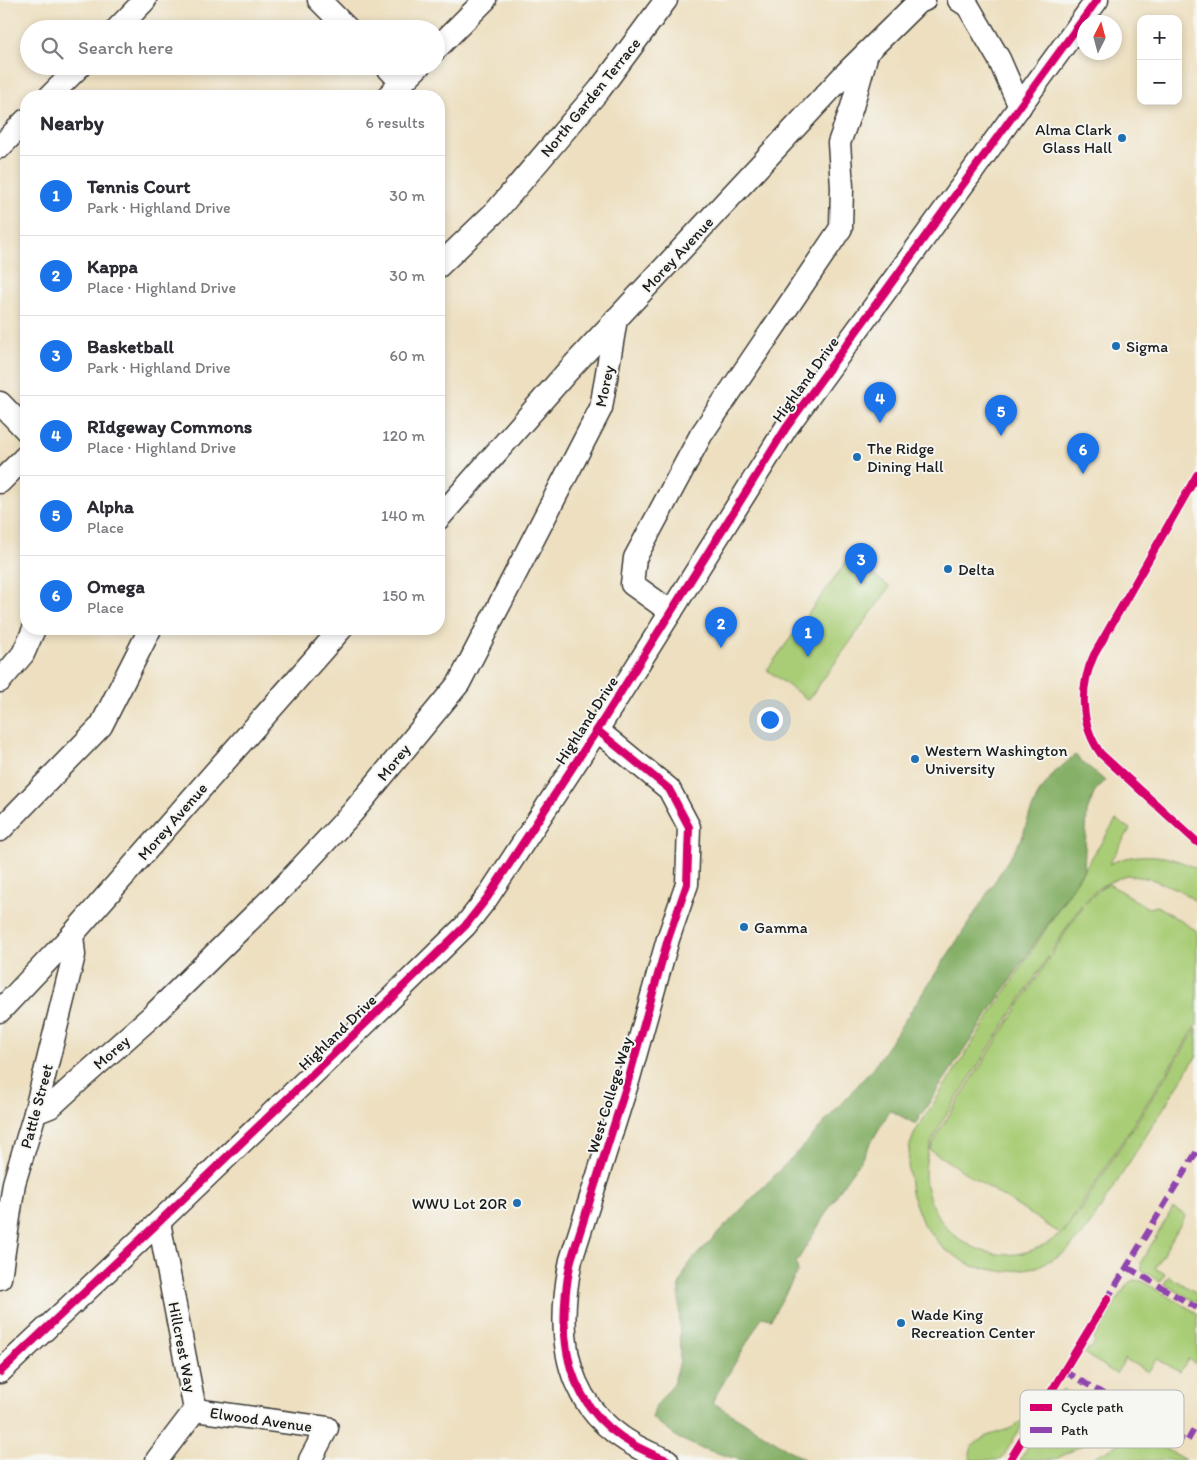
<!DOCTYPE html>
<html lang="en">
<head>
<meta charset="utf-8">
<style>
  body { margin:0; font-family:Itim,sans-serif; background:#f2f2f3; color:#2b2b33 }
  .controls { position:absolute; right:15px; top:15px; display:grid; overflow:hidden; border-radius:10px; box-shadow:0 2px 8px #0003 }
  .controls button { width:45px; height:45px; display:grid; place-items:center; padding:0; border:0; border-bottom:1px solid #e1e1e2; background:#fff; color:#2b2b33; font:25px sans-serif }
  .compass { position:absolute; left:1077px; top:15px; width:45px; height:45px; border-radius:50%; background:#fff; box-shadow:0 2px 8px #0003; rotate:6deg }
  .you { position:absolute; left:769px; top:719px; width:18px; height:18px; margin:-12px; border:4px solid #fff; border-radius:50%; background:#1a73e8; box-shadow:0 0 0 8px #1a73e833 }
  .badge { display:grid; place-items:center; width:32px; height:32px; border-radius:50%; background:#1a73e8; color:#fff; font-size:16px; font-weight:700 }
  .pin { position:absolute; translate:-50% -41px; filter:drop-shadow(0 1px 2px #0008) }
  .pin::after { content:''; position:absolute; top:26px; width:18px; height:15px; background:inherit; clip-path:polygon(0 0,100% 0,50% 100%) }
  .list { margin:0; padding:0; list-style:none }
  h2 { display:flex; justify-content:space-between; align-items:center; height:65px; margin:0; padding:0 20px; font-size:21px }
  h2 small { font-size:16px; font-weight:400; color:#7c7c81 }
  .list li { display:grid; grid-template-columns:32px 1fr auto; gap:15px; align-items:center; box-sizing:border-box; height:80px; padding:0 20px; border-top:1px solid #e1e1e2 }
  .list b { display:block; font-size:19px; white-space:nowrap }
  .list p { margin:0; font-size:16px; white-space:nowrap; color:#7c7c81 }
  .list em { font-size:16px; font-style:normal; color:#7c7c81 }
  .icon { flex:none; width:28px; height:28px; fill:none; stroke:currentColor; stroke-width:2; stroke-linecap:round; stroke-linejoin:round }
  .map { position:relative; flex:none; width:1197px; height:1460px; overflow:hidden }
  .search { position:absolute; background:#fff; box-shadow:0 2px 8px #0003; left:20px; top:20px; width:425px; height:55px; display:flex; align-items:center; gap:12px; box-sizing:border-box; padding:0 18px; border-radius:28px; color:#7c7c81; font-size:19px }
  .panel { position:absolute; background:#fff; box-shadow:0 2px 8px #0003; left:20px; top:90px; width:425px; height:545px; border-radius:20px }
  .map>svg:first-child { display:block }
</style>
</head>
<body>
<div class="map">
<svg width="1197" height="1460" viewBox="0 0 1197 1460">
  <rect width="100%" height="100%" fill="#f6f6f2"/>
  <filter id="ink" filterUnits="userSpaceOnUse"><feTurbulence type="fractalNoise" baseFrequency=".02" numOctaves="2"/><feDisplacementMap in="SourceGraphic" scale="10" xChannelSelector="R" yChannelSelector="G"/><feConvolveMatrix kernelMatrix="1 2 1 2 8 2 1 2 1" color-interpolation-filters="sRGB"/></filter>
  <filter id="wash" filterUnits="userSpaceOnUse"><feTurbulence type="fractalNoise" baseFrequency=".0096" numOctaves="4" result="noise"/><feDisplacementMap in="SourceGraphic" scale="20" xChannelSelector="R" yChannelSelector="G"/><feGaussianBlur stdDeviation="1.12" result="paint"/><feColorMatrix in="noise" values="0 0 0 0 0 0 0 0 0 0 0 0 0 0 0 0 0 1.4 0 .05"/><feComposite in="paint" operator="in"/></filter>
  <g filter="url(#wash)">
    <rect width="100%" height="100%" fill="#eddfbf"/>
    <g fill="#a9cd76" stroke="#627449">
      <polygon points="849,558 890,587 808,700 767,670"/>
      <path d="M1116 820 1130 829 1109 864C1116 861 1124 858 1131 857 1156 853 1175 858 1197 869V902L1177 889 1151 879 1126 875 1101 886 1082 904 941 1123C932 1141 925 1154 925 1174 925 1178 926 1184 927 1189 935 1229 974 1259 1016 1254 1033 1252 1047 1244 1061 1234L930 1150 941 1128 1083 905 1102 887 1109 884 1148 908 1157 906 1197 931V1025L1063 1233 1080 1210 1197 1028V1055L1088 1228 1066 1252 1037 1267 1005 1272 972 1266 944 1249 923 1224 911 1193 908 1164 910 1145 915 1132Z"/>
      <polygon points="1173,1208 1186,1215 1155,1268 1165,1274 1160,1282 1142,1270 1141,1262"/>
      <polygon points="1169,1276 1197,1293 1197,1303 1164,1284"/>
      <polygon points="1133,1280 1142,1281 1197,1313 1197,1364 1188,1359 1180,1372 1157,1359 1148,1372 1125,1359 1116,1374 1085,1354 1088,1348 1091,1349 1095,1342 1093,1340 1127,1284"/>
      <polygon points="1063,1389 1123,1424 1054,1460 1020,1460"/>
      <path d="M1023 1420H1025L1001 1460H970C967 1439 994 1434 1009 1429 1014 1427 1018 1423 1023 1420Z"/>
      <polygon points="1139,1433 1185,1460 1088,1460"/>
    </g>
    <polygon fill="#86b067" stroke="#516642" points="1075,755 1105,781 1095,791 1087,812 1084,869 915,1124 890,1110 862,1158 843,1185 796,1263 798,1271 771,1319 762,1317 712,1402 805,1460 741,1460 700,1448 678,1438 652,1418 656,1406 673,1384 680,1362 679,1286 688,1264 807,1142 874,1067 968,924 1022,838 1029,816 1039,793 1054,773"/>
  </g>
  <g filter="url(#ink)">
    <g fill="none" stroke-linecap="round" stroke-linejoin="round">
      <g stroke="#3b3934" stroke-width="25">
        <g id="minor">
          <polyline points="319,0 348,29"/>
          <polyline points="959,0 968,6 999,59 1020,107"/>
          <polyline points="117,29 145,0"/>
          <polyline points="436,49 485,0"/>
          <polyline points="386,66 402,83"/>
          <polyline points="50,96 80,66"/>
          <polyline points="388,96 419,66"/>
          <polyline points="0,147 26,120"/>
          <polyline points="439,266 497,210 600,89 666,0"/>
          <polyline points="0,403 26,430"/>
          <polyline points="0,482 26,456"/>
          <polyline points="439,518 567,372 844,75 917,3 924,0"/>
          <polyline points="671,612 632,584 635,558 701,435 841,228 842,187 839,143 852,107 867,53"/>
          <polyline points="0,681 23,654 34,629"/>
          <path d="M597 730 669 789 689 827 687 884 668 939 628 1081 571 1260C552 1353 571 1426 667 1460"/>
          <polyline points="0,830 101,726 150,629"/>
          <polyline points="0,1011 72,935 341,629"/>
          <polyline points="35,1113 50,1107 84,1076 153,1015 284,886 352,813 459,683 601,408 616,319"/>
          <polyline points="0,1278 14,1183 35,1113 74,955 72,935"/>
          <polyline points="0,1372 159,1222 370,1019 465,926 487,898 597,730 786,428 1097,0"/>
          <polyline points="195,1410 327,1428 310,1460"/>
          <polyline points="157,1460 195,1410 159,1222"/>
        </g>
      </g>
      <use href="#minor" stroke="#fff" stroke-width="22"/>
      <g stroke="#8e44ad" stroke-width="6" stroke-dasharray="12 6" stroke-linecap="butt">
        <polyline points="1127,1267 1197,1308"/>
        <polyline points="1106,1301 1197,1151"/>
        <polyline points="1064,1371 1187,1442 1197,1424"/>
      </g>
      <g stroke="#f6f6f2" stroke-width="11">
        <g id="cycleway">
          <path d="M1197 475 1094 655C1079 687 1080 725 1101 754L1197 842"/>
          <path d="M597 730 669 789 689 827 687 884 668 939 628 1081 571 1260C552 1353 571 1426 667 1460"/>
          <polyline points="0,1372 159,1222 370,1019 465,926 487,898 597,730 786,428 1097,0"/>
          <polyline points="1010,1460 1108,1298"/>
        </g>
      </g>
      <use href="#cycleway" stroke="#d6006c" stroke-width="8"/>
    </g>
  </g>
  <g fill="#1f6fb2" stroke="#f6f6f2" stroke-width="2">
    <circle cx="1122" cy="138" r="5"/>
    <circle cx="1116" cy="346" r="5"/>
    <circle cx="857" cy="457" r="5"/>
    <circle cx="948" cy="569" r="5"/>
    <circle cx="915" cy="759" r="5"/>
    <circle cx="744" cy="927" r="5"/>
    <circle cx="517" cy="1203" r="5"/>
    <circle cx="901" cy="1323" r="5"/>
  </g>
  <g text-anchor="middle" stroke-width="4" stroke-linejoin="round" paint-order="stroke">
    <g font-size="16" fill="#1c1c1c" stroke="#f6f6f2">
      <text transform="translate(590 97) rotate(-51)" y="6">North Garden Terrace</text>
      <text transform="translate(677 254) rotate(-47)" y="6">Morey Avenue</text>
      <text transform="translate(805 379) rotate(-54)" y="6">Highland Drive</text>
      <text transform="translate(604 386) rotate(-78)" y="6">Morey</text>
      <text transform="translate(586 720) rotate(-57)" y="6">Highland Drive</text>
      <text transform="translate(393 762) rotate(-51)" y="6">Morey</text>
      <text transform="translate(172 821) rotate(-49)" y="6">Morey Avenue</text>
      <text transform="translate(337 1032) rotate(-44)" y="6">Highland Drive</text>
      <text transform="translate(111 1052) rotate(-41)" y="6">Morey</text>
      <text transform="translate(609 1095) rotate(-73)" y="6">West College Way</text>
      <text transform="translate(36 1106) rotate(-75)" y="6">Pattle Street</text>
      <text transform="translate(183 1347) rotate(79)" y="6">Hillcrest Way</text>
      <text transform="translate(261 1419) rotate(8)" y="6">Elwood Avenue</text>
    </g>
    <g font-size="16" fill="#1c1c1c" stroke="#f6f6f2" text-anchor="start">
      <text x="1112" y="135" text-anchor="end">Alma Clark<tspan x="1112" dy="18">Glass Hall</tspan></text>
      <text x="1126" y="352">Sigma</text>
      <text x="867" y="454">The Ridge<tspan x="867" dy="18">Dining Hall</tspan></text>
      <text x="958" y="575">Delta</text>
      <text x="925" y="756">Western Washington<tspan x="925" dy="18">University</tspan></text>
      <text x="754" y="933">Gamma</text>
      <text x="507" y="1209" text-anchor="end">WWU Lot 20R</text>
      <text x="911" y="1320">Wade King<tspan x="911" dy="18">Recreation Center</tspan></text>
    </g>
  </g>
  <rect x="1020" y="1390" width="164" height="58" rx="8" fill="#f6f6f2" stroke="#b5b5b2" stroke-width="1"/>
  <rect x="1030" y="1404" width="22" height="7" fill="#d6006c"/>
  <rect x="1030" y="1427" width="22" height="6" fill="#8e44ad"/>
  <g font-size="14" fill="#1c1c1c">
    <text x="1061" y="1412">Cycle path</text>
    <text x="1061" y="1435">Path</text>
  </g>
</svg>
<div class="controls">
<button>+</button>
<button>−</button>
</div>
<svg class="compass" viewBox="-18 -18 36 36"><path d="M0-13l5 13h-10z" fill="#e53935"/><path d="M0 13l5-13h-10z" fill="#7c7c81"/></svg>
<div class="you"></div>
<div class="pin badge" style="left:808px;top:657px">1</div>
<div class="pin badge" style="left:721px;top:648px">2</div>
<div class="pin badge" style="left:861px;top:584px">3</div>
<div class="pin badge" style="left:880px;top:423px">4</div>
<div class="pin badge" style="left:1001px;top:436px">5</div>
<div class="pin badge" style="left:1083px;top:474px">6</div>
<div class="search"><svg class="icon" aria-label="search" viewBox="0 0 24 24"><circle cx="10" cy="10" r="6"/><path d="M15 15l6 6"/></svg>Search here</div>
<section class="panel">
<h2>Nearby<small>6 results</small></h2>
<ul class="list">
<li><span class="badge">1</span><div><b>Tennis Court</b><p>Park · Highland Drive</p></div><em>30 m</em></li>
<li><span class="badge">2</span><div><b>Kappa</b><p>Place · Highland Drive</p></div><em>30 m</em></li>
<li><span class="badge">3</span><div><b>Basketball</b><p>Park · Highland Drive</p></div><em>60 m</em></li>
<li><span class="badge">4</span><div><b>RIdgeway Commons</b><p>Place · Highland Drive</p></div><em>120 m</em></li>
<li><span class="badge">5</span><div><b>Alpha</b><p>Place</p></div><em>140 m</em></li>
<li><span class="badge">6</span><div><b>Omega</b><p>Place</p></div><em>150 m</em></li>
</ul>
</section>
</div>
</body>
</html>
